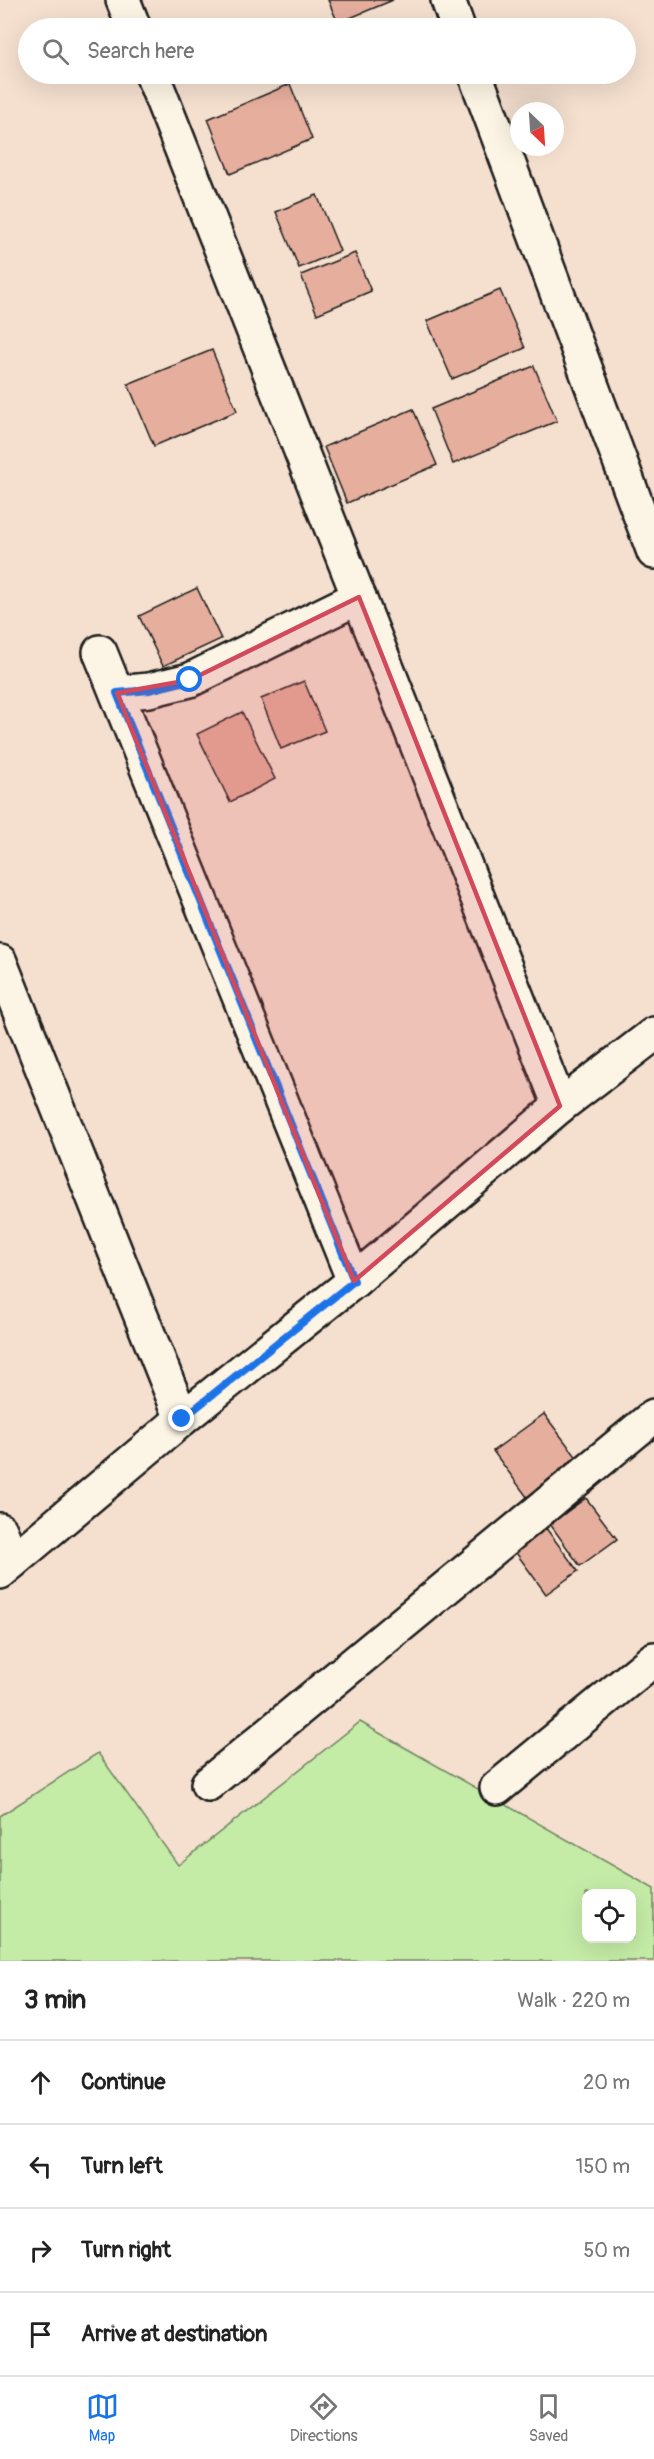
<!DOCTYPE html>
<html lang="en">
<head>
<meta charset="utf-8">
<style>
  body { margin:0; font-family:Pangolin,sans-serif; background:#f6f6f6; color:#222 }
  .controls { position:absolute; right:18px; bottom:18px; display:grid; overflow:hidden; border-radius:12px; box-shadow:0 6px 24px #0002 }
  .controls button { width:54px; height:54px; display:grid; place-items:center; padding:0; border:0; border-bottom:2px solid #e0e0e0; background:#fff; color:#222; font:30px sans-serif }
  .compass { position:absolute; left:510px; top:102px; width:54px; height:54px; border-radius:50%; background:#fff; box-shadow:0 6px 24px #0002; rotate:155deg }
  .stop { position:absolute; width:18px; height:18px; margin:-14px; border:4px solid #1a73e8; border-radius:50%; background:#fff }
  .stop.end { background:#1a73e8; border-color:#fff; box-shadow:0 2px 6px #0008 }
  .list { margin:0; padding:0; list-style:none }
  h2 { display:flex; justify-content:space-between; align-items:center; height:78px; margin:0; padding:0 24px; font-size:26px }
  h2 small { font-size:20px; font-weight:400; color:#767676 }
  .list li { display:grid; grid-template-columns:39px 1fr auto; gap:18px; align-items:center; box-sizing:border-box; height:84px; padding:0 24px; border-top:2px solid #e0e0e0 }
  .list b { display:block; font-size:22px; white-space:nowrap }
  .list em { font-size:20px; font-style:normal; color:#767676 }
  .icon { flex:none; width:33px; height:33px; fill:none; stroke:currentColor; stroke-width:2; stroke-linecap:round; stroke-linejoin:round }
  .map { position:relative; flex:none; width:654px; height:1961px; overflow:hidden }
  .search { position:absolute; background:#fff; box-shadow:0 6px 24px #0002; left:18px; right:18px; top:18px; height:66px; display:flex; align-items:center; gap:15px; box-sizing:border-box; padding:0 21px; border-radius:33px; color:#767676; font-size:22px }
  .sheet { height:414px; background:#fff }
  nav { display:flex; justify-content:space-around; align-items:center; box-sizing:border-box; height:84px; border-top:2px solid #e0e0e0; background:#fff; font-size:16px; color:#767676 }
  nav a { display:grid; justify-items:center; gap:3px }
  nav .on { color:#1a73e8 }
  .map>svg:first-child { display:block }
</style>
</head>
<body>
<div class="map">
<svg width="654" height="1961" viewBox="0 0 654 1961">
  <rect width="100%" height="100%" fill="#f5e0cf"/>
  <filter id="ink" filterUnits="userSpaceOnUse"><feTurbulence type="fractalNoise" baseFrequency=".0167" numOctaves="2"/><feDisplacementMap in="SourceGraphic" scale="12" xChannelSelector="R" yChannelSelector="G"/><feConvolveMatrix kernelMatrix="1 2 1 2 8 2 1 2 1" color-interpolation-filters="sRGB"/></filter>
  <g filter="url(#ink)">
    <path fill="#c5eca7" stroke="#708462" stroke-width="1.5" fill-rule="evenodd" d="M360 1722 654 1889V1961H0V1816L98 1753 178 1865ZM586 1894H632V1938H586Z"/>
    <g fill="#e6ae9d" stroke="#1c1c1c" stroke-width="1.5">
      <polygon points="328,0 393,0 338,23"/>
      <polygon points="290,84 312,139 230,174 208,119"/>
      <polygon points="317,195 340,251 299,268 276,212"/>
      <polygon points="355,253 371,291 317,314 301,275"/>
      <polygon points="500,290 525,348 452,379 427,321"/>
      <polygon points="212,350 237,411 154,446 128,384"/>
      <polygon points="534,366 557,421 453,464 431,409"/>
      <polygon points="413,409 437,465 347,503 324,447"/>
      <polygon points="197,588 221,639 163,666 139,616"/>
      <polygon points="304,681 325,731 281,749 261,699"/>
      <polygon points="242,712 275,779 230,802 197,734"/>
      <polygon points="544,1414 578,1459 527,1497 493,1451"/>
      <polygon points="586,1498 617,1539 580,1566 550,1524"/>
      <polygon points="545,1527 578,1571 546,1594 514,1550"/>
    </g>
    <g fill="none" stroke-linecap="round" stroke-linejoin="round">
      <g stroke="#1c1c1c" stroke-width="38">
        <g id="minor">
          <polyline points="123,0 134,28"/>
          <polyline points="448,0 458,28"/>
          <polyline points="152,74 560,1106"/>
          <polyline points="475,74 654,552"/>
          <polyline points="100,652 354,1281"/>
          <polyline points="117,693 149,690 190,680 359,597"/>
          <polyline points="0,962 182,1419"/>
          <polyline points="0,1530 13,1561"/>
          <polyline points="0,1572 182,1419 354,1281 560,1106 654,1034"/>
          <polyline points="208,1784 654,1416"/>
          <polyline points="497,1788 654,1659"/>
        </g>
      </g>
      <use href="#minor" stroke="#fcf5e5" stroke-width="33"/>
    </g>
  </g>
  <g fill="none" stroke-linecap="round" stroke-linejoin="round" filter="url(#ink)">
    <polyline stroke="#1a73e8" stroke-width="8" points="182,1419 354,1281 117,693 149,690 190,680"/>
  </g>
  <path fill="#d1495b" fill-opacity="0.2" stroke="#d1495b" stroke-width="4.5" stroke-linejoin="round" d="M359 597 560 1106 354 1281 117 693 190 680Z"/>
</svg>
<div class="controls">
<button><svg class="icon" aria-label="locate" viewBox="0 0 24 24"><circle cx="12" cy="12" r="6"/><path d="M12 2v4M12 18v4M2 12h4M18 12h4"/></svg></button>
</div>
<svg class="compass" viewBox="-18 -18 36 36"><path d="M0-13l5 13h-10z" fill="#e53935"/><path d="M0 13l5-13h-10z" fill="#767676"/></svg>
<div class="stop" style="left:190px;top:680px"></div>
<div class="stop end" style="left:182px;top:1419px"></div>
<div class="search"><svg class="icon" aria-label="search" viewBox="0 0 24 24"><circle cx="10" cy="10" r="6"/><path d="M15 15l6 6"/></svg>Search here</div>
</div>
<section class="sheet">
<h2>3 min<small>Walk · 220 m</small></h2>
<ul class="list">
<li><svg class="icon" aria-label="ahead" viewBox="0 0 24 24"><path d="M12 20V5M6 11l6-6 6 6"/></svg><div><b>Continue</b></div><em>20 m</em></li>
<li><svg class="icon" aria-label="left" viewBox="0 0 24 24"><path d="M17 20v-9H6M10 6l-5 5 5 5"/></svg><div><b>Turn left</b></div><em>150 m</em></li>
<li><svg class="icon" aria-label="right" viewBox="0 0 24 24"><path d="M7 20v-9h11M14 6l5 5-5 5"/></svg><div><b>Turn right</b></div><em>50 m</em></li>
<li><svg class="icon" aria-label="arrive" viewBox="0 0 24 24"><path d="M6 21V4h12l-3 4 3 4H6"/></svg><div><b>Arrive at destination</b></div></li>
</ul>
</section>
<nav>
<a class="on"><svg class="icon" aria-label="map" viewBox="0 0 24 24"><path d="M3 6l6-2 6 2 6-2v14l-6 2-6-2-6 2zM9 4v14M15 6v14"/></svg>Map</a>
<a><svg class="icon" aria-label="directions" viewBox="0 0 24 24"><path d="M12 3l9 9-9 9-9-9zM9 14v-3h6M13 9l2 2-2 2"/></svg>Directions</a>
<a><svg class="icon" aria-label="saved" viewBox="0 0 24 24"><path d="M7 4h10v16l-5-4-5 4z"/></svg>Saved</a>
</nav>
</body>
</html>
